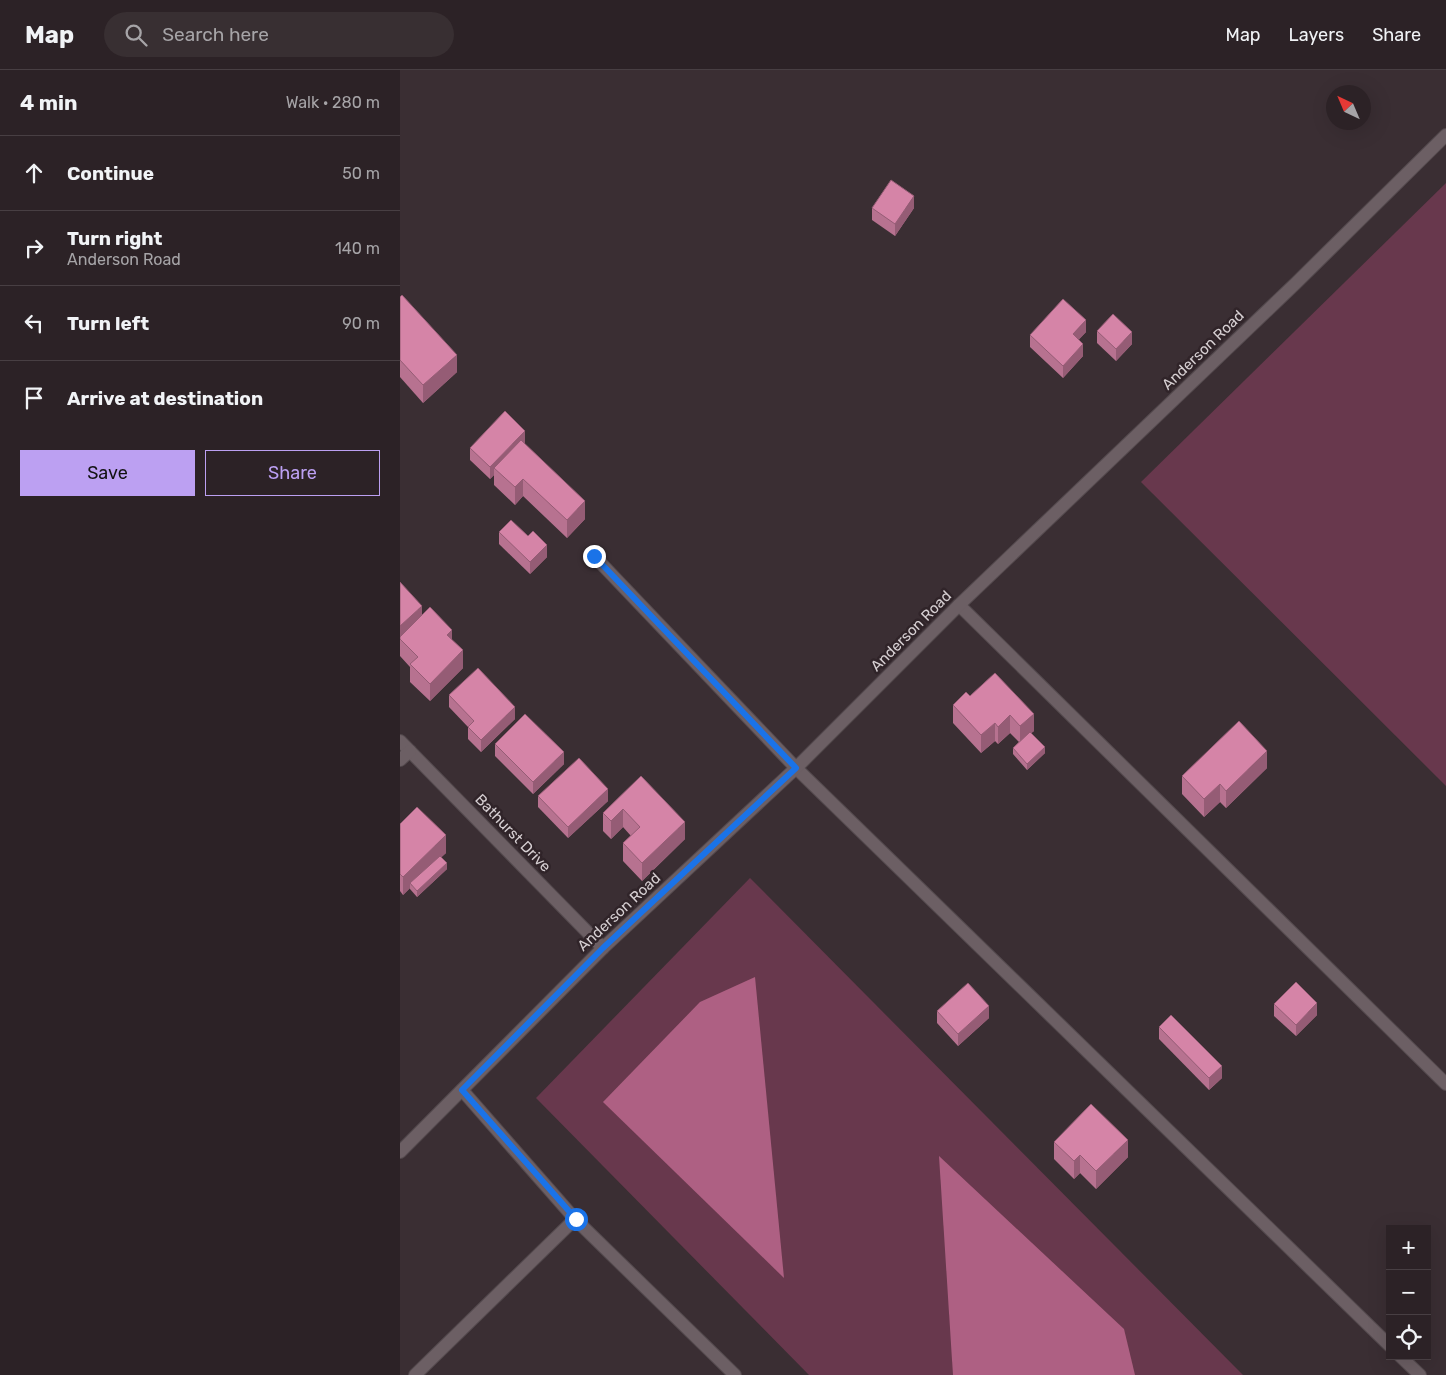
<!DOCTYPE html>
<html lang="en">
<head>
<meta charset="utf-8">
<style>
  body { margin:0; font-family:Rubik,sans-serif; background:#382f32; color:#f1f3f6 }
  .controls { position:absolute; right:15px; bottom:15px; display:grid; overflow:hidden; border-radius:0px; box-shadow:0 5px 20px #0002 }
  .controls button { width:45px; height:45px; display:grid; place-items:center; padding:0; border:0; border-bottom:1px solid #483f43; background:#2c2226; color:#f1f3f6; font:25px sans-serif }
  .compass { position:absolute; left:926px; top:15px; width:45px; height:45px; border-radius:50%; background:#2c2226; box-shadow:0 5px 20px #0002; rotate:316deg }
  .stop { position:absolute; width:15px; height:15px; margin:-11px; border:4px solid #1a73e8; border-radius:50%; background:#fff }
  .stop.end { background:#1a73e8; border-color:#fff; box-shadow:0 1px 5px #0008 }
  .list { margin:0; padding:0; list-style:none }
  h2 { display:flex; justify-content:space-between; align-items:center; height:65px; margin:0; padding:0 20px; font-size:21px }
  h2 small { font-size:16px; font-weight:400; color:#a6a4a7 }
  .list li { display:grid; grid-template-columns:32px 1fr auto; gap:15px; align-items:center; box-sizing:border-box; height:75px; padding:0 20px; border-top:1px solid #483f43 }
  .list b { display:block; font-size:19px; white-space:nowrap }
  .list p { margin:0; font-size:16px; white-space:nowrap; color:#a6a4a7 }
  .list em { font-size:16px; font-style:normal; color:#a6a4a7 }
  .actions { display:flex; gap:10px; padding:15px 20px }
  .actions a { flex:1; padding:11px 0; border:1px solid #bca0f2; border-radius:0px; text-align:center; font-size:18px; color:#bca0f2 }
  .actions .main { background:#bca0f2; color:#111 }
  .icon { flex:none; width:28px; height:28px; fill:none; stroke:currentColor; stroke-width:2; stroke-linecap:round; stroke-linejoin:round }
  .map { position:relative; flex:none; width:1046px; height:1305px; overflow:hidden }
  header { display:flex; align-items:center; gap:30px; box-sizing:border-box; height:70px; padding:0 25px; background:#2c2226; border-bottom:1px solid #483f43 }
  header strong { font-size:24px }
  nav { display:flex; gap:28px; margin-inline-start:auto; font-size:18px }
  .search { width:350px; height:45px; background:#382f32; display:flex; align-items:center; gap:12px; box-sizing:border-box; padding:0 18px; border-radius:28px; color:#a6a4a7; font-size:19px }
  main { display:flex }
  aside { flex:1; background:#2c2226 }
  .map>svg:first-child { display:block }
</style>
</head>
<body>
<header>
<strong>Map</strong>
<div class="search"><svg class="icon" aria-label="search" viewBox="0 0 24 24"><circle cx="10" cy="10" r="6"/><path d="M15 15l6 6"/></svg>Search here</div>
<nav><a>Map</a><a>Layers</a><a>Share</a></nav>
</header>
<main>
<aside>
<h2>4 min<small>Walk · 280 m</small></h2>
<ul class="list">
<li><svg class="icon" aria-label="ahead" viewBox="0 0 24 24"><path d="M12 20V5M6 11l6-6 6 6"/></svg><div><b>Continue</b></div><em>50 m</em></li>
<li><svg class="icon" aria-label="right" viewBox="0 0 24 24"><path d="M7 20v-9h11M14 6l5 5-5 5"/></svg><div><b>Turn right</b><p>Anderson Road</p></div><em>140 m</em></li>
<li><svg class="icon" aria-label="left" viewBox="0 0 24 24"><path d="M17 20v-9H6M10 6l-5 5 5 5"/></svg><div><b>Turn left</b></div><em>90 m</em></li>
<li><svg class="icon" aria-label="arrive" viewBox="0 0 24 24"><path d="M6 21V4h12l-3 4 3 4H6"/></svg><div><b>Arrive at destination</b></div></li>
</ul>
<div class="actions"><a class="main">Save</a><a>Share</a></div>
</aside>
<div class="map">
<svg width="1046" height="1305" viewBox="0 0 1046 1305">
  <rect width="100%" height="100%" fill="#3a2e33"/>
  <g fill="#68384d">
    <polygon points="1046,113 1046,716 741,412"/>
    <polygon points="350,808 843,1305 409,1305 136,1028"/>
  </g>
  <g fill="#ae6083">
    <polygon points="355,907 384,1208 203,1032 300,932"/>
    <polygon points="539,1086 724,1259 735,1305 553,1305"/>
  </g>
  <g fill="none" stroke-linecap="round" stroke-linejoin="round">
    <g stroke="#544a4e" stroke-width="14">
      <g id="minor">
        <polyline points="194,486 396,698 990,1276"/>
        <polyline points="559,535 1046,1014"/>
        <polyline points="0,671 203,878"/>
        <polyline points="0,690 10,681"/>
        <polyline points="62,1020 175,1149 335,1305"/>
        <polyline points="0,1082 203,878 396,698 559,535 896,213 1046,65"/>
        <polyline points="1000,1286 1020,1305"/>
        <polyline points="15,1305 175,1149"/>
      </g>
    </g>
    <use href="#minor" stroke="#6c5f64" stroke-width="12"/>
  </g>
  <g fill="#b77290">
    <polygon points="472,138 514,138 495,166 472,150"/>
    <polygon points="0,227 57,302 23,333 0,307"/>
    <polygon points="697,261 732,274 716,291 697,273"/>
    <polygon points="686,262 679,269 683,286 663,308 630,277 630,265"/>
    <polygon points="125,373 124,374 185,449 167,468 123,426 115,435 94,415 94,405 90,409 70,390 70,378"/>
    <polygon points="99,462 147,487 130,504 99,474"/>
    <polygon points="0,512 22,546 52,570 63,598 30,631 10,612 10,597 0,586"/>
    <polygon points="595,603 634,661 631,663 645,683 627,700 613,684 613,678 619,672 610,663 598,674 595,671 581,683 553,653 553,635 570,626"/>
    <polygon points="49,625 115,649 81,682 68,669 68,657 49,637"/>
    <polygon points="95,674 164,694 133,724 95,686"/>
    <polygon points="867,698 826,738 820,732 804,747 782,724 782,706"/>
    <polygon points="241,706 285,769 242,811 223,791 223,773 231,766 223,757 211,769 203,761 203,743"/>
    <polygon points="138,726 208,731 168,768 138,737"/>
    <polygon points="0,754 46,783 41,787 47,799 17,827 10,819 10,818 3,825 0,821"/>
    <polygon points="874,934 917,945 896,966 874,946"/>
    <polygon points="537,941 589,948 558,976 537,953"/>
    <polygon points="759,957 822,1008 809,1020 759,969"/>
    <polygon points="654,1072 728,1087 696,1119 680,1103 674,1109 654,1089"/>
  </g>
  <g fill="#955c75">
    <polygon points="514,126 514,138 495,166 495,154"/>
    <polygon points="686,250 686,262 673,276 673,264"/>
    <polygon points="732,262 732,274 716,291 716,279"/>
    <polygon points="683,274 683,286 663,308 663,296"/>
    <polygon points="57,285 57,302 23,333 23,315"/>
    <polygon points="125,361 125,373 98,401 94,398 94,405 90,409 90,397"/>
    <polygon points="123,409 123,426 115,435 115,417"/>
    <polygon points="185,431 185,449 167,468 167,450"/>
    <polygon points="147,475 147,487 130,504 130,492"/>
    <polygon points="22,536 22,554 0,569 0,556"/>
    <polygon points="52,560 52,577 47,565"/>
    <polygon points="63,580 63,598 30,631 30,614"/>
    <polygon points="115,637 115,649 81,682 81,670"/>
    <polygon points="634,644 634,661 620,673 620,656"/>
    <polygon points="610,645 610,663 598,674 598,657"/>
    <polygon points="595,653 595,671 581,683 581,665"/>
    <polygon points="645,677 645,683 627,700 627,694"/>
    <polygon points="867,681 867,698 826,738 826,721"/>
    <polygon points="164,682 164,694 133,724 133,712"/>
    <polygon points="820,714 820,732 804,747 804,729"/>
    <polygon points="208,719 208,731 168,768 168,757"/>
    <polygon points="223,739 223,757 211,769 211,751"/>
    <polygon points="285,752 285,769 242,811 242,793"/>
    <polygon points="46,765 46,783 12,816 10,813 10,818 3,825 3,807"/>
    <polygon points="47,793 47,799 17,827 17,821"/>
    <polygon points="917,933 917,945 896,966 896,955"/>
    <polygon points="589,936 589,948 558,976 558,964"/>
    <polygon points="822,996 822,1008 809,1020 809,1008"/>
    <polygon points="728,1070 728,1087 696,1119 696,1101"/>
    <polygon points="680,1085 680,1103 674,1109 674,1091"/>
  </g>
  <g fill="#d584a7" stroke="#955c75">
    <polygon points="491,110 514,126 495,154 472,138"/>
    <polygon points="2,225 57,285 23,315 0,290 0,227"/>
    <polygon points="663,229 686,250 673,264 683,274 663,296 630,265"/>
    <polygon points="713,244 732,262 716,279 697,261"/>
    <polygon points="105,341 125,361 90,397 70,378"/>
    <polygon points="121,370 185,431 167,450 123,409 115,417 94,398"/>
    <polygon points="111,450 128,466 133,461 147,475 130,492 99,462"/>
    <polygon points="0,512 22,536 0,556"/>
    <polygon points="30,537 52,560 47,565 63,580 30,614 10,594 18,587 0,569 0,567"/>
    <polygon points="78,598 115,637 81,670 68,657 74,651 49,625"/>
    <polygon points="595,603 634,644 620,656 610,645 598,657 595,653 581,665 553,635 566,622 570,626"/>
    <polygon points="125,644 164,682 133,712 95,674"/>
    <polygon points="839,651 867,681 826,721 820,714 804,729 782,706"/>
    <polygon points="630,662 645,677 627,694 613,678"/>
    <polygon points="179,688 208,719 168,757 138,726"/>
    <polygon points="241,706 285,752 242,793 223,773 240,757 223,739 211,751 203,743"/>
    <polygon points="17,737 46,765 3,807 0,804 0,754"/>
    <polygon points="40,786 47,793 17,821 10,813"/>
    <polygon points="896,912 917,933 896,955 874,934"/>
    <polygon points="568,913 589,936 558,964 537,941"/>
    <polygon points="771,945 822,996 809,1008 759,957"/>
    <polygon points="691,1034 728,1070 696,1101 680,1085 674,1091 654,1072"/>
  </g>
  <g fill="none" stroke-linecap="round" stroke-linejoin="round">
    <polyline stroke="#1a73e8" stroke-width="6" points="176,1149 62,1020 203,878 396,698 194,486"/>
  </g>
  <g text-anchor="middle" stroke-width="5" stroke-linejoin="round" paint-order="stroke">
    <g font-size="15" fill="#d6cfd2" stroke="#302429">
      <text transform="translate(803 280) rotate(-44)" y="5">Anderson Road</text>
      <text transform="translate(511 561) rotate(-45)" y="5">Anderson Road</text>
      <text transform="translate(113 763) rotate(46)" y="5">Bathurst Drive</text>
      <text transform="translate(219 842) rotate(-43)" y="5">Anderson Road</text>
    </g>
  </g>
</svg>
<div class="controls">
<button>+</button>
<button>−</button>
<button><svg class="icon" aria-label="locate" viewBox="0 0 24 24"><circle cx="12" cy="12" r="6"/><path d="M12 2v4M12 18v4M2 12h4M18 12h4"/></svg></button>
</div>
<svg class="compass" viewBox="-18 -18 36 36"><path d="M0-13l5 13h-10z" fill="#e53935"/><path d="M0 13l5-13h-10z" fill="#a6a4a7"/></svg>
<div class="stop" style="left:176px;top:1149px"></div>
<div class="stop end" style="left:194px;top:486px"></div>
</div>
</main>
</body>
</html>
